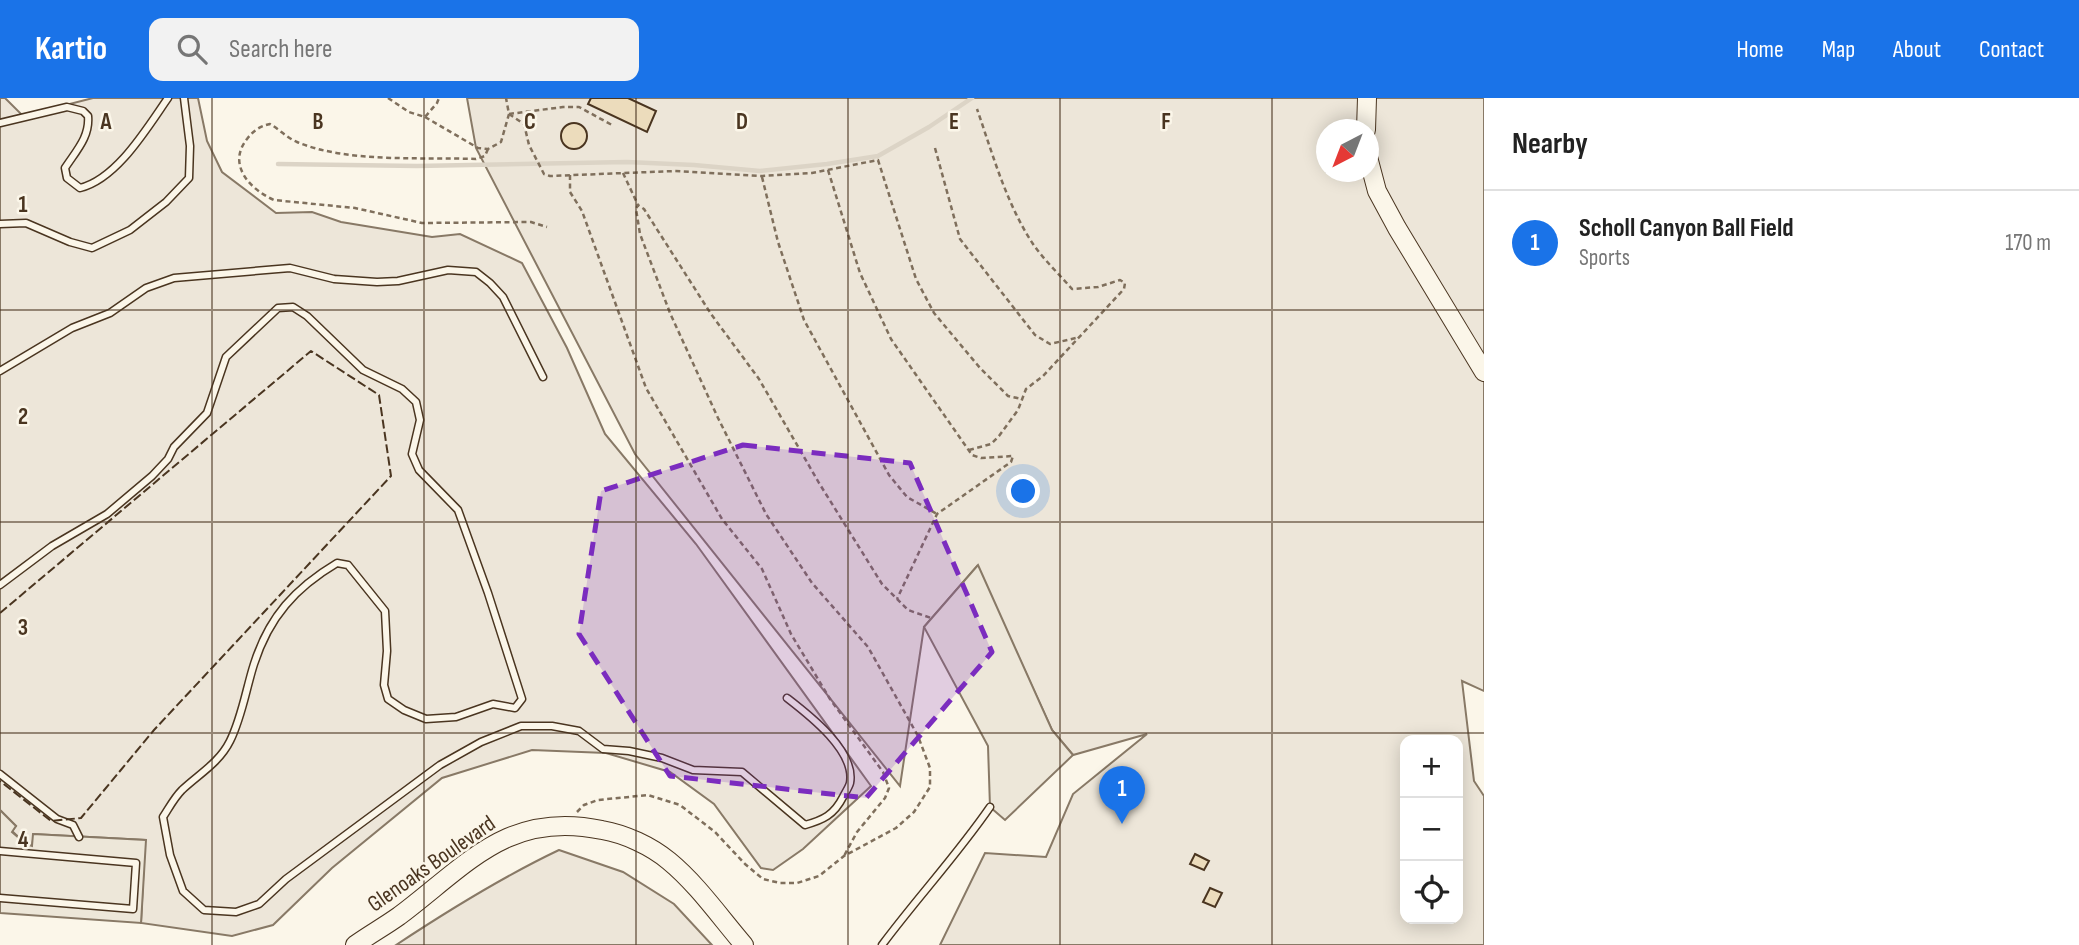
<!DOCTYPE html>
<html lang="en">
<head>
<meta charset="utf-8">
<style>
  body { margin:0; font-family:"Sofia Sans Condensed",sans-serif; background:#f2f2f2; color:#222 }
  .controls { position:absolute; right:21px; bottom:21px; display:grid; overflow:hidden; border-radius:14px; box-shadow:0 4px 18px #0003 }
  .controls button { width:63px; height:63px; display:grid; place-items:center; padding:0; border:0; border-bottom:2px solid #e0e0e0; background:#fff; color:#222; font:35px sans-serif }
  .compass { position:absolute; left:1316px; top:21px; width:63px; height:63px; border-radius:50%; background:#fff; box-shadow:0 4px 18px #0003; rotate:222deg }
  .you { position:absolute; left:1024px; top:394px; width:24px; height:24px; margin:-18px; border:5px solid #fff; border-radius:50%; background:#1a73e8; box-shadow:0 0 0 10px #1a73e833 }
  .badge { display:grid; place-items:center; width:46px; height:46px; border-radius:50%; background:#1a73e8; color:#fff; font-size:23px; font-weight:700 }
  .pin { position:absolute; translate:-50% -58px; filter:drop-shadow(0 2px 4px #0008) }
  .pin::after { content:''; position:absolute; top:37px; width:24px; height:21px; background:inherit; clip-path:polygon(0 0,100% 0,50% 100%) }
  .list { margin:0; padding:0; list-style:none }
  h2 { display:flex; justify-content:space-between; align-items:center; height:91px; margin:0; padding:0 28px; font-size:30px }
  h2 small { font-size:23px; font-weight:400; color:#767676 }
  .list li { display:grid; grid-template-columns:46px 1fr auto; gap:21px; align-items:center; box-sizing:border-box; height:105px; padding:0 28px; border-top:2px solid #e0e0e0 }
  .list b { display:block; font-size:26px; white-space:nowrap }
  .list p { margin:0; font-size:23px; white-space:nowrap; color:#767676 }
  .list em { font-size:23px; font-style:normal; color:#767676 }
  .icon { flex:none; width:38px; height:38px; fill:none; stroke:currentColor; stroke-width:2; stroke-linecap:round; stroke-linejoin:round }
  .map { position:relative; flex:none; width:1484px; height:847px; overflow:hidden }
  header { display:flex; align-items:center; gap:42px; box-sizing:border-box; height:98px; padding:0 35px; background:#1a73e8; color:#fff }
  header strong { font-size:33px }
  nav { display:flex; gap:38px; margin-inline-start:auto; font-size:24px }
  .search { width:490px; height:63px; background:#f2f2f2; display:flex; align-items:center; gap:18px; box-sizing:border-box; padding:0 24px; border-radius:14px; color:#767676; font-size:26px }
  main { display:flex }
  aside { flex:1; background:#fff }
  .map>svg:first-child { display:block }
</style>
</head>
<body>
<header>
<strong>Kartio</strong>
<div class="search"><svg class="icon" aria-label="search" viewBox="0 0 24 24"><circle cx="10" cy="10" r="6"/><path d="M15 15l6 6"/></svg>Search here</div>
<nav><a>Home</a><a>Map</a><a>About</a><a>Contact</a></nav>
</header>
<main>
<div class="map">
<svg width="1484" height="847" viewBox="0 0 1484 847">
  <rect width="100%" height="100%" fill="#fbf6e9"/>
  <g fill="#ede6d9" stroke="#887966" stroke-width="2" fill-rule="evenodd">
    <polygon points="0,0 5,0 23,18 93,0 198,0 207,43 222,74 276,115 312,114 341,124 432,139 460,136 522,165 567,250 605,336 696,446 871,688 803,751 773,772 761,770 714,706 670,674 606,655 532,652 442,680 332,770 273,827 232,838 141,825 145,742 34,736 32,748 26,746 12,733 16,728 0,712"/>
    <path d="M467 0H1484V593L1462 583 1474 683 1484 698V847H940L985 755 1046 759 1073 696 1147 636 1073 657 1052 632 977 468 924 529 900 688 635 356 476 50ZM1326 32H1368V74H1326ZM1405 642H1458V821H1405Z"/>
    <path d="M559 752 623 774 674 806 712 847H396C449 812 502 779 559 752Z"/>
  </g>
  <g fill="#ede7d9" stroke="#887966" stroke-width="2">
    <polygon points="978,467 1052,632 1073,657 1005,722 990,709 988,648 924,529"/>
    <polygon points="0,712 16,728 12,734 26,746 32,748 33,736 146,742 141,825 0,815"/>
  </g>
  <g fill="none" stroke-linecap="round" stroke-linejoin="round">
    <polyline stroke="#dcd4c6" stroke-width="4.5" points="278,66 417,68 627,64 694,67 760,73 827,66 878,58 929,29 972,0"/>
  </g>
  <g fill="#ecdcbc" stroke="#4a3520" stroke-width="2">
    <polygon points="591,0 628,0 656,13 647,34 588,6"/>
    <circle cx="574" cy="38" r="13"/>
    <polygon points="1195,756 1209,763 1204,772 1190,766"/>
    <polygon points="1210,790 1222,795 1215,809 1203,804"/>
  </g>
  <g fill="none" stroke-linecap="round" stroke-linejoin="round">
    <g stroke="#4a3520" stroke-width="9">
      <g id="lane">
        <path d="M0 25 67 9 83 13 88 18C90 39 76 53 65 70L67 80 80 90C117 81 147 30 168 0"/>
        <polyline points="0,126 26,125 70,144 92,150 130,132 166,104 189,80 190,48 184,0"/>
        <polyline points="0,273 72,230 110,215 146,190 174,180 290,170 334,181 377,184 398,183 448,172 476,174 490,185 503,199 543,279"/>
        <path d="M0 487 52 448 107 416 152 378 168 361 174 349 207 315 226 259 278 210 293 209 307 218 363 272 402 291 416 304 420 322 412 356 419 372 458 412 488 495 522 601 515 610 493 606 456 619 426 621 404 612 388 601 384 587 387 553 385 513 348 467 337 465C295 490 269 519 254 566 246 591 242 619 230 643 219 665 199 676 182 692 174 700 169 710 163 719L170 757 183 793 204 812 236 814 259 806 286 781 440 667 481 644 521 628H552L579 633 603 651 629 653 662 660 693 672 742 674 805 727C823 722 834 717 843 699 845 695 849 689 850 685 856 653 809 617 787 600"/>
        <polyline points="0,676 57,721 73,727 79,739"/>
        <polyline points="0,753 136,765 133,811 0,800"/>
        <path d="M882 847C917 800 957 757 990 709"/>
      </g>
    </g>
    <g stroke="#4a3520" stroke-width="20">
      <g id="secondary">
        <polyline points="1366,32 1367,0"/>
        <polyline points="1368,59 1377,93 1397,130 1484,274"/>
        <path d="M355 847C369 837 385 828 399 818 467 767 508 712 602 732 625 736 651 748 669 763 697 786 720 819 744 847"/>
      </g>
    </g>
    <g stroke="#7f6f5c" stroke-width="2.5" stroke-dasharray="5 3.5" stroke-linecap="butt">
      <polyline points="388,0 409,14 425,19 437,5 439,0"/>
      <polyline points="509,16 524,26 529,47 544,76 550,78 675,73 762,78 812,75 878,62 916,181 934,215 980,270 1008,298 1022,301"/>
      <polyline points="509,16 563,9 579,9 612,27"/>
      <polyline points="425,19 478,50 488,51 501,44 509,16 506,0"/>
      <polyline points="935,50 960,141 1035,237 1050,246 1076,240"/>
      <path d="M488 51 485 58 476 61C421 59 347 65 297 44 287 40 279 31 270 26 260 28 253 33 247 41 227 66 249 91 274 102L355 110 422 125 531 124 547 129"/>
      <polyline points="828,72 860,175 891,241 972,357 981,360 1013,358 1011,364 937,416 897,501"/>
      <polyline points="623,75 638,107"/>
      <polyline points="570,77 570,94 582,113 646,290 722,421 762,471 791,536 830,601 883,674 889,690 885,700 857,734 844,758"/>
      <polyline points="762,79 778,144 804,222 889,377 907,399 937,416"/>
      <path d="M969 352 991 346 999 338 1018 312 1026 291 1043 278 1124 191 1125 185 1120 182 1098 189 1072 191C1059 176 1044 162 1033 146 1006 105 993 57 977 11"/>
      <polyline points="577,714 584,707 598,702 648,697 680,707 715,734 745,766 763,781 780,785 797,785 819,778 844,758 896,730 914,714 930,689 930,670 918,638 868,549 812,485 766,416 718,320 670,215 640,136 636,111 638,107 644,111 711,216 759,281 819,385 882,486 908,512 931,520"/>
    </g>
    <use href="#lane" stroke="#fbf6e9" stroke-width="6"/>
    <use href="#secondary" stroke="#fbf6e9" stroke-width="18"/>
    <polyline stroke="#4a3520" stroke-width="2" stroke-dasharray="9 3.5" stroke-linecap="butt" points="0,515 311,253 379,297 391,378 154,632 81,720 51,723 0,683"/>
  </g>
  <path fill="#7b2cbf" fill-opacity="0.2" stroke="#7b2cbf" stroke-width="5" stroke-dasharray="14 9" stroke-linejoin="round" d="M743 347 910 365 992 554 866 700 670 678 579 536 601 393Z"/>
  <path fill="none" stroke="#4a3520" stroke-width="2" stroke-opacity="0.55" d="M212 0V847M424 0V847M636 0V847M848 0V847M1060 0V847M1272 0V847M0 212H1484M0 424H1484M0 635H1484"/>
  <g text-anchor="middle" stroke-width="5" stroke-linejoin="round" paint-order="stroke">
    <g font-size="23" fill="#4a3520" stroke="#fbf6e9">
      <text transform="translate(431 765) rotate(-35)" y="8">Glenoaks Boulevard</text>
    </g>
  </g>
  <g font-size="23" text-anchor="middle" font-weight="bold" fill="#4a3520" stroke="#fbf6e9" stroke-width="5" stroke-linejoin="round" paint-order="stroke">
    <text x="106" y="31">A</text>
    <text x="318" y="31">B</text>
    <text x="530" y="31">C</text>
    <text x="742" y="31">D</text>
    <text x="954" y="31">E</text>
    <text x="1166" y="31">F</text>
    <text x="23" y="114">1</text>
    <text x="23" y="326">2</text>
    <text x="23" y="537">3</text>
    <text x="23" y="749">4</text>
  </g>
</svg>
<div class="controls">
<button>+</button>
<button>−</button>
<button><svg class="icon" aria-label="locate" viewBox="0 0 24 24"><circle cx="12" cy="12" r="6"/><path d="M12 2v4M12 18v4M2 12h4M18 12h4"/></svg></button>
</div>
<svg class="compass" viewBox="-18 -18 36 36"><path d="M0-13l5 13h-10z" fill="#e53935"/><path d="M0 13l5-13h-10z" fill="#767676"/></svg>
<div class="you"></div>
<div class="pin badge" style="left:1122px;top:726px">1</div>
</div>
<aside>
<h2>Nearby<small></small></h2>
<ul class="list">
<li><span class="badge">1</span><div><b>Scholl Canyon Ball Field</b><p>Sports</p></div><em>170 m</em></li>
</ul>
</aside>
</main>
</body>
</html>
